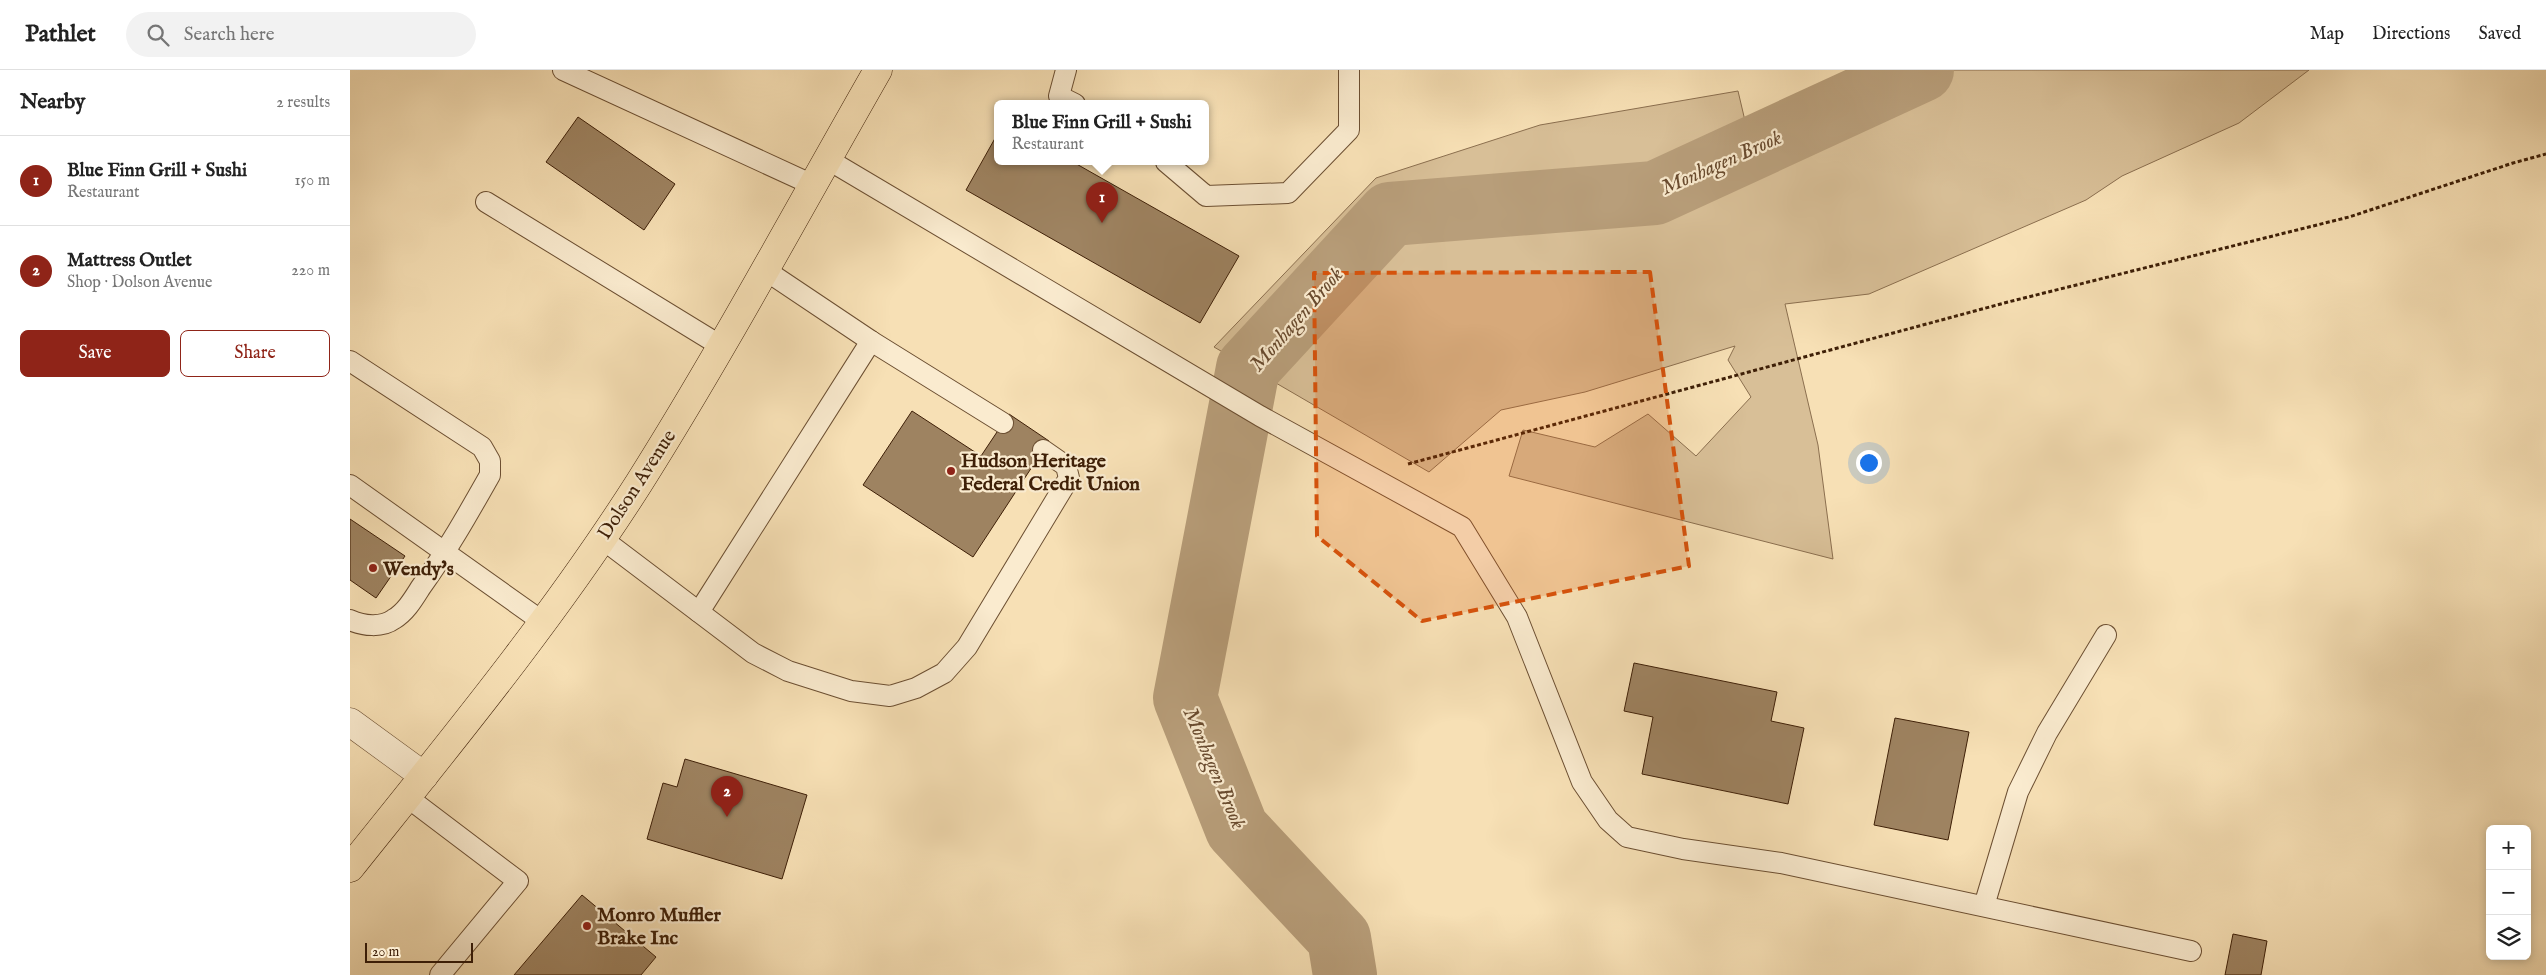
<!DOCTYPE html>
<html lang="en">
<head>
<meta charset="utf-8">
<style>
  body { margin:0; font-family:"IM FELL English",serif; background:#f2f2f2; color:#222 }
  .controls { position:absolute; right:15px; bottom:15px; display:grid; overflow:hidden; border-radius:8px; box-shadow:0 2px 8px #0003 }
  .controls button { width:45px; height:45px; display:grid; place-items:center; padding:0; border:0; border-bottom:1px solid #e0e0e0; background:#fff; color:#222; font:25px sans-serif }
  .scale { position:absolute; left:15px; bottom:12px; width:108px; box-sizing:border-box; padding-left:5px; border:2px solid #3e1f07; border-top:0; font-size:14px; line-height:18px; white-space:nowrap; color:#3e1f07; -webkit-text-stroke:4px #faebcf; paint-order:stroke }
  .you { position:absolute; left:1518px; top:392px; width:18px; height:18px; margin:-12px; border:4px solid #fff; border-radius:50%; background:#1a73e8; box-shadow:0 0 0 8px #1a73e833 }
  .badge { display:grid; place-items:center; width:32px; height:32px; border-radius:50%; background:#8f2418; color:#fff; font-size:16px; font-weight:700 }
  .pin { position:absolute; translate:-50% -41px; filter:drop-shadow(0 1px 2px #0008) }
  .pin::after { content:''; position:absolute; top:26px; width:18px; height:15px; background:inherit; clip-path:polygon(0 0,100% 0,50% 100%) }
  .popup { position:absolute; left:644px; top:30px; width:215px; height:65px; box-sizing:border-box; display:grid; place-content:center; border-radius:8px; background:#fff; filter:drop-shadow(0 1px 4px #0005); font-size:16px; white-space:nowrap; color:#767676 }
  .popup b { font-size:19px; color:#222 }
  .popup::after { content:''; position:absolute; left:50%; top:100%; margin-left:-10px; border:10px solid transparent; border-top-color:#fff }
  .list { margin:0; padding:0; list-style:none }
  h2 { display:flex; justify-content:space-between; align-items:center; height:65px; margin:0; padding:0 20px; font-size:21px }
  h2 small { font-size:16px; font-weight:400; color:#767676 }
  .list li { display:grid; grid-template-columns:32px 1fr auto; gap:15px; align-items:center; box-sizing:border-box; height:90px; padding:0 20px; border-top:1px solid #e0e0e0 }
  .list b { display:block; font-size:19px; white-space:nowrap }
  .list p { margin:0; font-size:16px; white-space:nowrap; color:#767676 }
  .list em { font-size:16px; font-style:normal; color:#767676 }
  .actions { display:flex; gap:10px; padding:15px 20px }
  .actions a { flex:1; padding:11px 0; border:1px solid #8f2418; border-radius:8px; text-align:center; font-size:18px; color:#8f2418 }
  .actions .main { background:#8f2418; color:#fff }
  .icon { flex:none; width:28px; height:28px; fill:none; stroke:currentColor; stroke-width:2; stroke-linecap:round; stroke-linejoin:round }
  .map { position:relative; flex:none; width:2196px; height:905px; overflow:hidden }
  header { display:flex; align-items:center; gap:30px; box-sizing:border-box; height:70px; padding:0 25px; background:#fff; border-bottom:1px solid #e0e0e0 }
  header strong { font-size:24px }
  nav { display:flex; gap:28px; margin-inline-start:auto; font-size:18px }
  .search { width:350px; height:45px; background:#f2f2f2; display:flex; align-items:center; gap:12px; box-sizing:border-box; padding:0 18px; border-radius:28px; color:#767676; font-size:19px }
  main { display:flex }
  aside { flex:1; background:#fff }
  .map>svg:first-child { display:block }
</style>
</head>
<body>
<header>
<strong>Pathlet</strong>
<div class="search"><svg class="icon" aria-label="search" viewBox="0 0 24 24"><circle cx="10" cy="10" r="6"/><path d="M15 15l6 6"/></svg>Search here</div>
<nav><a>Map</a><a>Directions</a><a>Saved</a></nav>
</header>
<main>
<aside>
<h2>Nearby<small>2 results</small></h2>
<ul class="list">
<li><span class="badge">1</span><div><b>Blue Finn Grill + Sushi</b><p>Restaurant</p></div><em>150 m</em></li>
<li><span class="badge">2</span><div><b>Mattress Outlet</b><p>Shop · Dolson Avenue</p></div><em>220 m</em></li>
</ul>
<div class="actions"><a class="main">Save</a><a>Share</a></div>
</aside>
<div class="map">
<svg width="2196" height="905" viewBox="0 0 2196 905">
  <rect width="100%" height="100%" fill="#f7e0b5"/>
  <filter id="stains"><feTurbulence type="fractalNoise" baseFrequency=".004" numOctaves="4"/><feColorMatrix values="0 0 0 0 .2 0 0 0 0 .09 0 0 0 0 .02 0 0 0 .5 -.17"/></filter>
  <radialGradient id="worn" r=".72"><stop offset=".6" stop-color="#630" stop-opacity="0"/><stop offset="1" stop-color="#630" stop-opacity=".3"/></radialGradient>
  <polygon fill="#d8bf97" stroke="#8b6f4f" points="1570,0 1959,0 1889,53 1772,106 1736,130 1519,224 1435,234 1468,375 1483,489 1159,406 1173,360 1245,377 1298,344 1346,386 1401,327 1378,290 1385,276 1235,322 1151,340 1079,402 864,277 1026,108 1190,55 1388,21 1404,89 1471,67"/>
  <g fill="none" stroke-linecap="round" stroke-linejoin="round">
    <polyline stroke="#b89e7a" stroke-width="64" points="995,905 989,868 887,759 835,628 898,298 1040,144 1305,123 1572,0"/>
  </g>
  <g fill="#9e8361" stroke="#3e1f07">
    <polygon points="228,47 325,114 294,160 196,92"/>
    <polygon points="648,63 648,92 723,92 889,186 850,253 616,120"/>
    <polygon points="562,341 631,386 659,344 699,371 623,487 513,415"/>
    <polygon points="0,449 55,486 26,528 0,510"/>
    <polygon points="1284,593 1427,622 1421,651 1454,658 1438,734 1292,704 1303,647 1274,641"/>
    <polygon points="1545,648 1619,662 1598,770 1524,755"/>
    <polygon points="335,689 457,725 432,809 297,769 313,713 327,717"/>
    <polygon points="232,825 306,887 291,905 164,905"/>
    <polygon points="1883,864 1917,871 1911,905 1875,905"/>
  </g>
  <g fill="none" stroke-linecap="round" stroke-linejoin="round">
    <g stroke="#6c4f32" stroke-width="22">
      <g id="service">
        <polyline points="213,0 463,115"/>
        <polyline points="716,0 709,26 725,34"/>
        <polyline points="477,89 910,346 1112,457 1167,547 1232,712 1258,750 1277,767 1333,779 1431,793 1841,881"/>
        <polyline points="816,92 856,126 938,123 999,60 999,0"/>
        <polyline points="136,132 371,276"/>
        <polyline points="415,200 521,271 653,353"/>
        <path d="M0 291 132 377 140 391V405C118 444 97 481 71 517 64 528 56 542 44 549 32 558 13 556 0 550"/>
        <polyline points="0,415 193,552"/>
        <polyline points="251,468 403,583 438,601 501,621 540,626 566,618 594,603 617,577 719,408 716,396 693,380"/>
        <polyline points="349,542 521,271"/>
        <polyline points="57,727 168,811 90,905"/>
        <polyline points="1634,836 1668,722 1697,663 1756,565"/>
      </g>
    </g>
    <g stroke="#6c4f32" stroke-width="29">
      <polyline id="minor" points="0,652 74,706"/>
    </g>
    <g stroke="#3e1f07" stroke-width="29">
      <path id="primary" d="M0 798C100 673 203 548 289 413 374 278 449 138 528 0"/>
    </g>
    <polyline stroke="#3e1f07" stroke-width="3" stroke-dasharray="4 2.5" stroke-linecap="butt" points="1058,394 1658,232 1999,147 2163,93 2196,84"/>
    <use href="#service" stroke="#faebcf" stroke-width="20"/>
    <use href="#minor" stroke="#faebcf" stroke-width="28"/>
    <use href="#primary" stroke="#f7e0b5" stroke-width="28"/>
  </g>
  <path fill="#d7530c" fill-opacity="0.2" stroke="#d7530c" stroke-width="4" stroke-dasharray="10 6" stroke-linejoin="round" d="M1300 202 1339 496 1072 551 967 466 964 203Z"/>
  <g fill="#8f2418" stroke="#faebcf" stroke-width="2">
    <circle cx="601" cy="401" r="5"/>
    <circle cx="23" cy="498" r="5"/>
    <circle cx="237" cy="856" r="5"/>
  </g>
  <g text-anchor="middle" stroke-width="4.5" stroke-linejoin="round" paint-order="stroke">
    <g font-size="20" font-weight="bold" fill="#3e1f07" stroke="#faebcf" text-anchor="start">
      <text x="611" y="397">Hudson Heritage<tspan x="611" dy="23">Federal Credit Union</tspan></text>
      <text x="33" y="505">Wendy's</text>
      <text x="247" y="851">Monro Muffler<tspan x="247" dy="23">Brake Inc</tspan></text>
    </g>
    <g font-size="20" fill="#3e1f07" stroke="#faebcf">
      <text transform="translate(286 414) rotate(-57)" y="7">Dolson Avenue</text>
    </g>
    <g font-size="21" font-style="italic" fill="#694b2f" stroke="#faebcf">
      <text transform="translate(1371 92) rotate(-24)" y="7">Monhagen Brook</text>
      <text transform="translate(946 249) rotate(-49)" y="7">Monhagen Brook</text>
      <text transform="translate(865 698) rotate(67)" y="7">Monhagen Brook</text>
    </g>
  </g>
  <rect width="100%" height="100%" filter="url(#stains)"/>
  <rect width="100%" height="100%" fill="url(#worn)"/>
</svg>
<div class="controls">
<button>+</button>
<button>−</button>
<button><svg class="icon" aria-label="layers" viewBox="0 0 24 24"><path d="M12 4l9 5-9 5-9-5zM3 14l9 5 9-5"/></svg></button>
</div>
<div class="scale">20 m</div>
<div class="you"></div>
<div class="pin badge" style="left:752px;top:153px">1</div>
<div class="popup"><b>Blue Finn Grill + Sushi</b>Restaurant</div>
<div class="pin badge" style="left:377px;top:747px">2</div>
</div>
</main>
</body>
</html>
